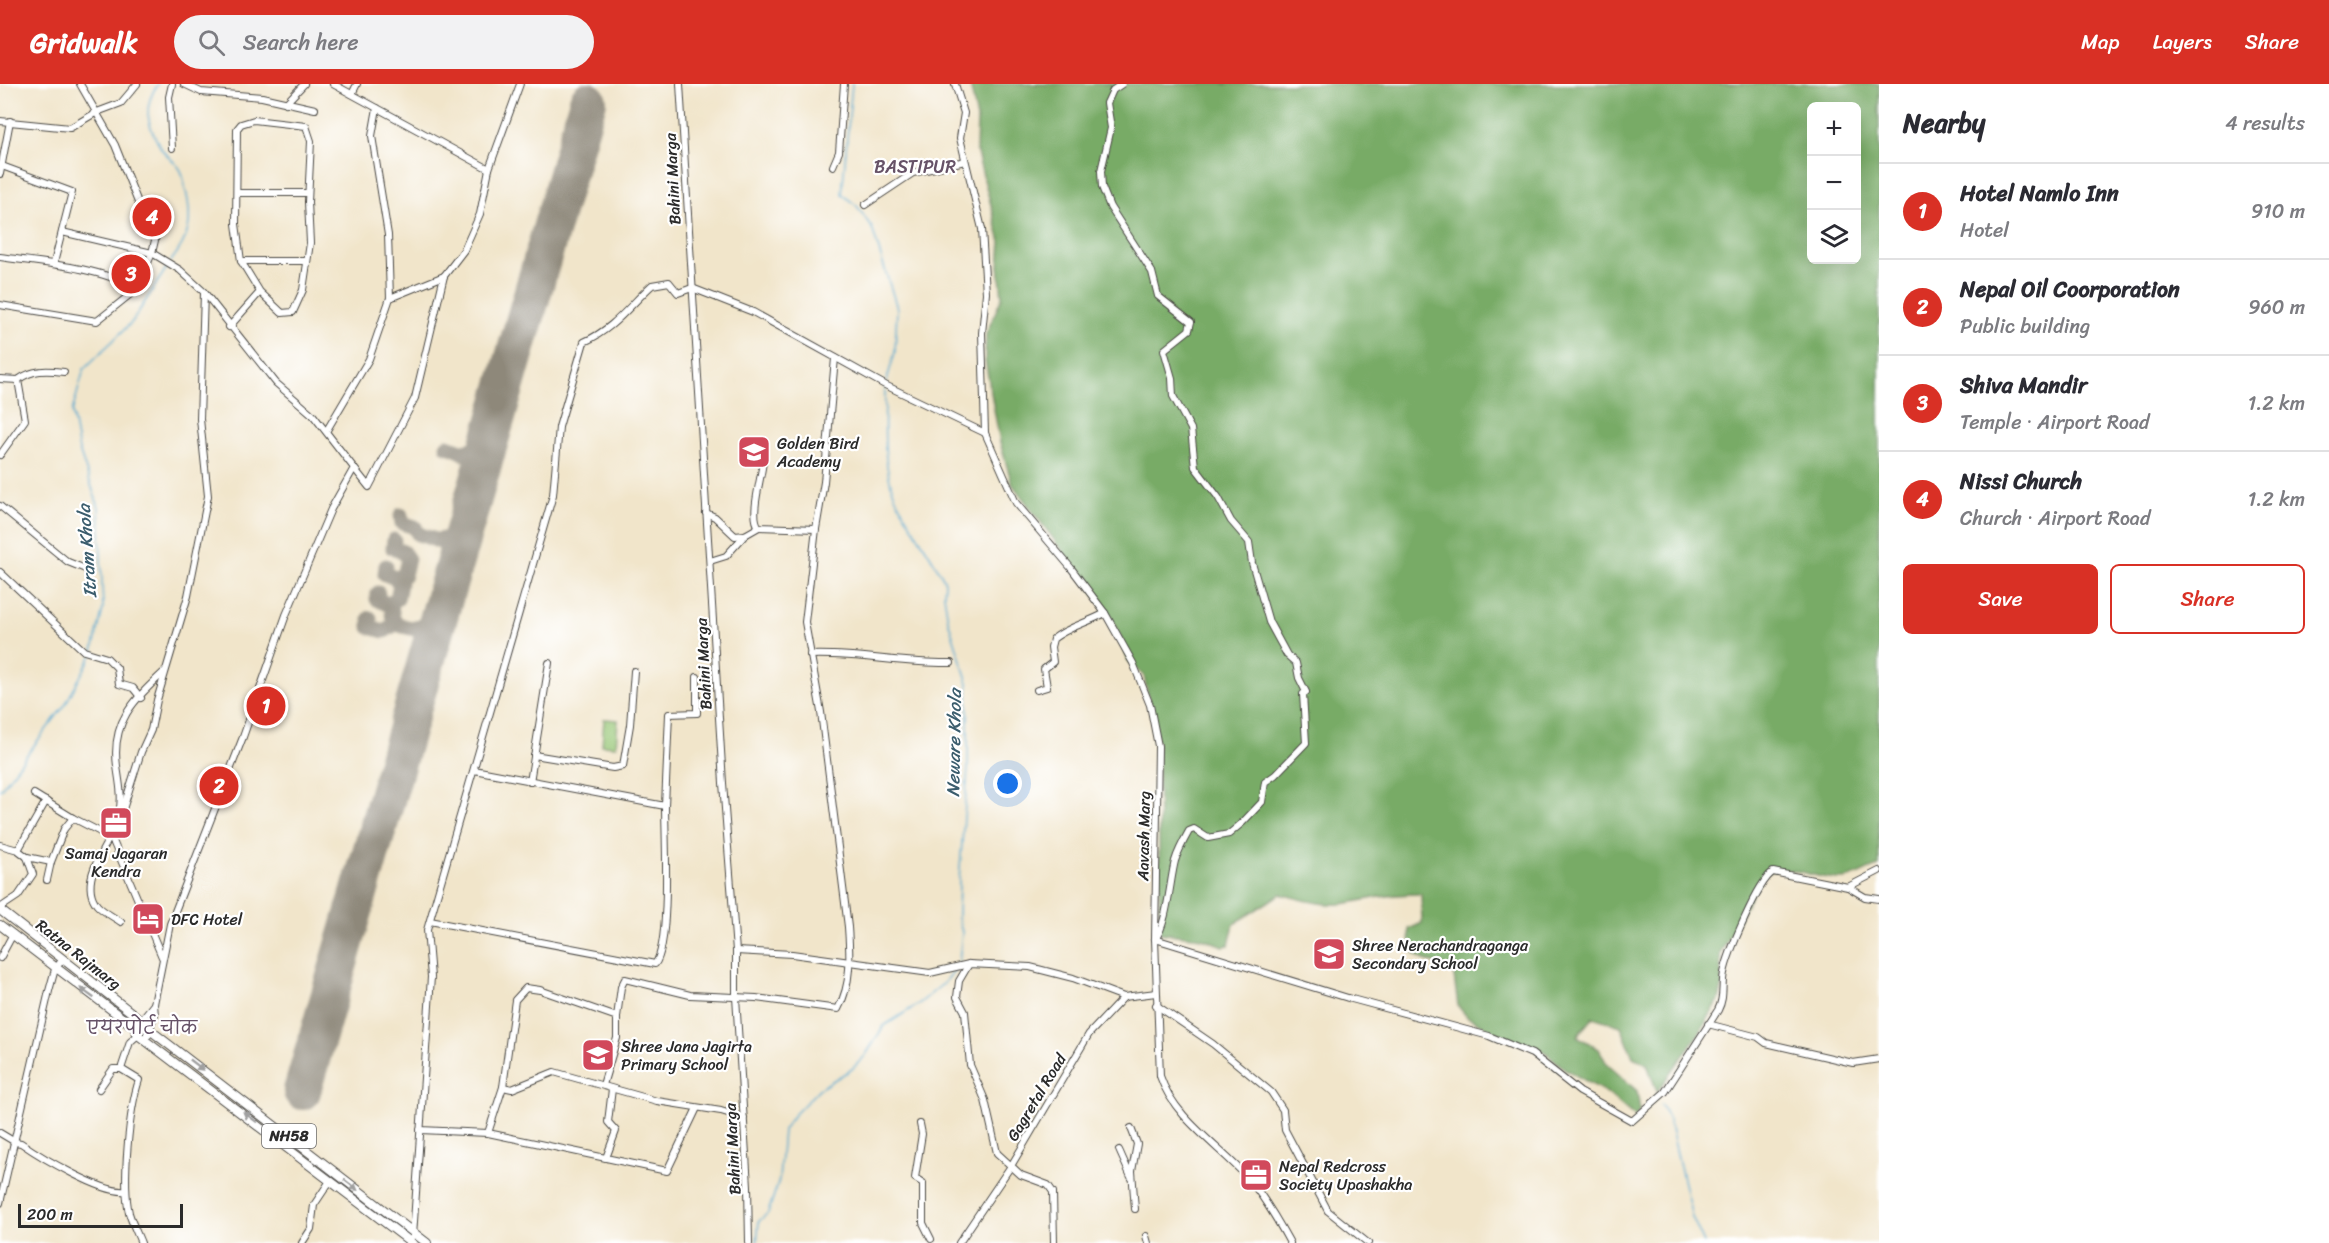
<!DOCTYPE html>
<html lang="en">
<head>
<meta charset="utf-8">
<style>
  body { margin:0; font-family:Sriracha,"Playpen Sans Deva",sans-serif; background:#f2f2f3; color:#2b2b33 }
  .controls { position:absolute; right:18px; top:18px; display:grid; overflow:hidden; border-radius:9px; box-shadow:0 6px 24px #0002 }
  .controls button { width:54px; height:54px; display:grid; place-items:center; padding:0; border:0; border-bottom:2px solid #e1e1e2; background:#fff; color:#2b2b33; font:30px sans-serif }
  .scale { position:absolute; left:18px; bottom:15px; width:165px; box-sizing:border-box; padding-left:6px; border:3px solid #2b2b2b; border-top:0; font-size:16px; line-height:21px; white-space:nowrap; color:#2b2b2b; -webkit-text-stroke:4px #fff; paint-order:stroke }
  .you { position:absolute; left:1008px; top:700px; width:21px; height:21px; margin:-15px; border:4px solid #fff; border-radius:50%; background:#1a73e8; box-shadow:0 0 0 9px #1a73e833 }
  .badge { display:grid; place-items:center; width:39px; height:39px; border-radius:50%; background:#d93025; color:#fff; font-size:20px; font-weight:700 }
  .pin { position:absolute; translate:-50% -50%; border:3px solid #fff; box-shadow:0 2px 6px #0006 }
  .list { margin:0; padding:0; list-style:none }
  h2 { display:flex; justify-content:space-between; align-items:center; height:78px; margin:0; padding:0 24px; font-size:26px }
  h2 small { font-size:20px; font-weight:400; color:#7c7c81 }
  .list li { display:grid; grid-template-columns:39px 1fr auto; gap:18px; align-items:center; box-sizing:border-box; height:96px; padding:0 24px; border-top:2px solid #e1e1e2 }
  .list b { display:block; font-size:22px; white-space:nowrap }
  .list p { margin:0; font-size:20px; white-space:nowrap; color:#7c7c81 }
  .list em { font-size:20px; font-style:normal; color:#7c7c81 }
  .actions { display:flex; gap:12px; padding:18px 24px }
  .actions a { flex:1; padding:14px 0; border:2px solid #d93025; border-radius:9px; text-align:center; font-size:21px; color:#d93025 }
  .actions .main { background:#d93025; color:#fff }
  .icon { flex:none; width:33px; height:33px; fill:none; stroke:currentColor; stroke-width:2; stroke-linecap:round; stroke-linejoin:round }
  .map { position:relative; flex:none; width:1879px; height:1159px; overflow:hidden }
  header { display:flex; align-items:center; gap:36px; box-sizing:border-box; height:84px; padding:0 30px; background:#d93025; color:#fff }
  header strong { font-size:28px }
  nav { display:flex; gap:33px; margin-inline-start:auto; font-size:21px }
  .search { width:420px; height:54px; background:#f2f2f3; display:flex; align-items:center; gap:15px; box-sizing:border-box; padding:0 21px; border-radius:33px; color:#7c7c81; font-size:22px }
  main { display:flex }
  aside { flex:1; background:#fff }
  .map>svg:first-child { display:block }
</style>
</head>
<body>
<header>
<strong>Gridwalk</strong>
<div class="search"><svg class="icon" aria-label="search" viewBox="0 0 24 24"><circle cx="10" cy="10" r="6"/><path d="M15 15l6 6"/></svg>Search here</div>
<nav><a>Map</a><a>Layers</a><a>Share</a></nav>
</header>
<main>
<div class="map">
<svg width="1879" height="1159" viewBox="0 0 1879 1159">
  <rect width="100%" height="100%" fill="#fff"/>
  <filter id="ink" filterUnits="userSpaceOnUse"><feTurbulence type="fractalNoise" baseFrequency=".0167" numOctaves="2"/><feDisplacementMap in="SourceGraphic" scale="12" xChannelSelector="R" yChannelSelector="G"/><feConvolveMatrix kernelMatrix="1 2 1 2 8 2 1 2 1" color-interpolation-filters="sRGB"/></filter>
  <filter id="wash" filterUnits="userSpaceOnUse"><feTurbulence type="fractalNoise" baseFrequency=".008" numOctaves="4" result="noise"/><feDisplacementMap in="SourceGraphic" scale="24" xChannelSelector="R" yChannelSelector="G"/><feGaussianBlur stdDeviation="1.35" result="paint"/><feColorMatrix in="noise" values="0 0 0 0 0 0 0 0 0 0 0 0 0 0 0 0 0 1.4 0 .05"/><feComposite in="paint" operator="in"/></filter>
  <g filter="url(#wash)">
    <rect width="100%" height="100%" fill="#f1e5ca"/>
    <polygon fill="#96c675" stroke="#607850" stroke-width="1.5" points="604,635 618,636 616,662 602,661"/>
    <path fill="#78ab66" stroke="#526b48" stroke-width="1.5" fill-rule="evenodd" d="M970 0H1879V782C1865 785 1854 796 1838 795 1811 794 1789 779 1763 790L1720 870 1722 904 1719 916 1700 948 1657 1008 1647 980 1633 973 1621 942 1593 933 1577 952 1599 965 1607 980 1637 1007 1640 1026 1635 1033 1607 1009 1565 985 1545 968 1505 953 1467 933 1458 922 1453 885C1428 876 1407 879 1409 845L1422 839 1421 810C1394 809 1367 816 1341 820 1321 822 1300 815 1280 810L1234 840 1229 861 1223 862 1202 854 1160 849 1158 660 1144 592 1128 577 1121 554 1107 526 1012 400 1000 358 985 276 986 250 1002 213 999 182 1001 158 976 66 977 35ZM1812 22H1856V176H1812Z"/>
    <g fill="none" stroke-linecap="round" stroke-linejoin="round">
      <g stroke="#53a7cf" stroke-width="1.5">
        <path d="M158 0C142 22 147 41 161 64 166 72 175 77 180 85 184 91 184 100 186 107 193 136 190 153 171 177"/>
        <polyline points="852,0 842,110 857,122 872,144 897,224 895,268 886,299"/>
        <path d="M885 304C885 338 881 381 896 414 910 443 931 469 945 498L944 511 948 536 968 599V684L959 796 958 834 962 848 959 879"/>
        <polyline points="93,567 103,525 99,424 79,366 72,328 84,285 132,238 169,180"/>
        <polyline points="0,706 65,621 92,571"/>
        <polyline points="1661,1020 1669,1036 1692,1133 1704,1159"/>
        <polyline points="757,1159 759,1137 768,1129 779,1096 783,1046 793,1032 819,1005 852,985 865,972 884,942 920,919 944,899 955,886"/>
      </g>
      <g stroke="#8e887a" stroke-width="15">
        <path d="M447 362C468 368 475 375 479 396"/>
        <polyline points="462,367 478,364 491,355"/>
        <path d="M401 431 402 439 415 443 418 450C438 456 454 460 454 483"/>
        <polyline points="394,456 393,464 403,468 408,475 404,491 395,494"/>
        <polyline points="438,456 453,453 467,439"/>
        <polyline points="386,482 385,490 395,494 400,500 397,515 389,520"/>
        <path d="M378 509 377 515 391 522C393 527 391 532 394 536 405 551 426 533 429 570"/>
        <polyline points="370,534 370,543 384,547 397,539"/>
        <polyline points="414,543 431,541 440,530"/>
      </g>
      <polyline stroke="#8e887a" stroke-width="38" points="302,1007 588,17"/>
    </g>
  </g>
  <g filter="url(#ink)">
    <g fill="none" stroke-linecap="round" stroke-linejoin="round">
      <g stroke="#494743" stroke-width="8">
        <g id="minor">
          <polyline points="80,0 115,61 141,126 156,152 152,169 180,186 204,208 276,299 313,331 354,384 331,425 286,531 243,653 170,840 154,920 155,931 150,942"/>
          <polyline points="184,0 201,8 262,13 315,25"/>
          <polyline points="333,0 489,85"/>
          <polyline points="680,0 723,699 736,867 736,913 748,1102 749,1159"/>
          <path d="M955 0 964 29 960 54 982 145 986 209 982 249 985 349 1016 419 1071 484 1105 529 1133 579 1150 621 1158 662 1155 855 1160 992C1174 1034 1218 1061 1247 1093 1263 1111 1278 1137 1290 1159"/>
          <path d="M1122 0 1113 6 1107 19 1111 44 1101 87 1102 103 1110 123 1152 188 1158 212 1191 238 1189 246 1164 266 1172 294 1173 312 1191 345 1195 383 1218 413 1231 437 1249 458 1252 479 1269 538 1287 571 1296 579 1299 594 1306 608 1303 610 1306 659 1275 691 1265 698 1262 718 1242 739 1229 750 1208 754 1194 745 1189 747C1184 756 1178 767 1175 777 1170 796 1167 842 1155 855L1348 914 1489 952 1532 970 1580 1008 1632 1037 1665 1008 1718 926C1725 913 1721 902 1724 889 1728 870 1758 797 1773 788L1848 803 1879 787"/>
          <polyline points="352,10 357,0"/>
          <polyline points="286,19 304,0"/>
          <polyline points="0,37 70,44 97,28 121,19 137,0"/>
          <polyline points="172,64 169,13 172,0"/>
          <polyline points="2,82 72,108 54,179"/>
          <polyline points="833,82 839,68 844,0"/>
          <polyline points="0,90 10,37"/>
          <polyline points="238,109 308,109"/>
          <polyline points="865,121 913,89 965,77"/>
          <path d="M0 173C43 179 100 183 137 205"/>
          <polyline points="241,177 306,177"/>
          <polyline points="390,214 444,192"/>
          <polyline points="0,221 97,237 137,205 152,169 62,148"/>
          <polyline points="229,243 260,208 241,177 236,140 237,45 241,40 254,36 306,42 311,57 308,118 310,159 303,206 293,228 282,229 260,208"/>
          <path d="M0 295 18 296C32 285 47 286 64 288"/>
          <polyline points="327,346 369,275 390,214 388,151 372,52 377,24"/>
          <polyline points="0,371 25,336 18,296"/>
          <path d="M745 377 760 372 763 377C762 392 749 432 759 443L816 445"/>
          <polyline points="354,384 369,403 415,314 444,192 464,166 480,130 489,85 520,0"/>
          <polyline points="0,422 68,478 88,486"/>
          <polyline points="706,429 715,433 735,452 745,451 759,443"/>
          <polyline points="710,477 726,472 745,451"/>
          <polyline points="0,488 84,567 107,574 117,584 119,600 133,604 141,614"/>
          <path d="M810 571C858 569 904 580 951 579"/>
          <path d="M1037 606 1047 603 1044 585 1053 578 1051 563 1053 555C1069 542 1088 539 1105 529"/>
          <polyline points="534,671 613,684 623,682 630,641 634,587"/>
          <polyline points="474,686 665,722 669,630 697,629 697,593"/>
          <polyline points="530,698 549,579"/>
          <path d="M119 728C123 714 119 697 117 682 111 638 133 617 164 588"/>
          <polyline points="73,734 110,753"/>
          <path d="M113 747C103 767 79 799 97 821 103 828 114 833 121 838"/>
          <polyline points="0,761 18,766 27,773"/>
          <polyline points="18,766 46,717"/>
          <polyline points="47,796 51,778"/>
          <polyline points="1848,803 1865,813 1879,815"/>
          <polyline points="0,824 18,812 33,790 27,773 51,778 64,745 73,734 34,710"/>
          <path d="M430 837 655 880C671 861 665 751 665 722"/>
          <polyline points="736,867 792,870 930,889 969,880 1030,883 1073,894 1124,913"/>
          <polyline points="162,873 113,757 141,668 151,646 157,616 188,512 208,412 200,335 204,209"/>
          <polyline points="0,874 13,850"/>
          <polyline points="969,880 959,897 957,913 965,928 970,981 985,1016 997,1069 1021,1091 1048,1101 1053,1108 1054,1159"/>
          <polyline points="1156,921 1213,960 1271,1008 1283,1026 1285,1046 1328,1127 1368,1159"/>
          <polyline points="141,936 154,920"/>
          <polyline points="1708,940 1758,953 1766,959 1853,979 1879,975"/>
          <path d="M138 951 130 958 121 985 139 996C129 1026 122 1098 129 1129 132 1139 137 1149 141 1159"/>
          <polyline points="603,1001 617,954 617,933"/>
          <polyline points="503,1003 512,1005 554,988 657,1017 721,1027 744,1034"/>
          <polyline points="99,1005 113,985 121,985"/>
          <polyline points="920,1040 922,1050 915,1094 923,1099 923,1139 931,1155"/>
          <polyline points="1131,1044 1137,1060 1132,1087 1135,1125"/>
          <polyline points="420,1046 488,1049 667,1087 697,1024"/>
          <path d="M0 1049 15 1058 21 1059C41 1073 103 1110 126 1107"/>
          <path d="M488 1049 503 1003 515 916 526 904 540 906 617 933 621 903 625 895 690 911 756 914 838 925C852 900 850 871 848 843L821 628 805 538 816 445 824 398 835 274"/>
          <polyline points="1119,1066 1131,1093"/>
          <polyline points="606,1074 616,1047 608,1038 612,1005"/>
          <polyline points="0,1119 49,907 55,885 63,875"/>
          <path d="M413 1152 431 893 427 846 553 411 559 343 584 258C615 244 628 223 652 201L669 198 678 209 692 204 753 228 885 301 985 349"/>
          <polyline points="1146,1152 1148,1159"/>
          <polyline points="302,1159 311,1145 314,1121 330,1097"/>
          <polyline points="959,1159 1011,1082 1089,950 1124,913 1156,909"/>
        </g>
      </g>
      <g stroke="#494743" stroke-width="10">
        <g id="major">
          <polyline points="0,826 141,936 146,937 150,942 148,950"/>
          <polyline points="0,841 134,943"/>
          <polyline points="141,936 134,943 138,951 412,1159"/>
          <polyline points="150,946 427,1159"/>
        </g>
      </g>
      <use href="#minor" stroke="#fff" stroke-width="6"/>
      <use href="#major" stroke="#fff" stroke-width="8"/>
    </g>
    <defs><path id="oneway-solid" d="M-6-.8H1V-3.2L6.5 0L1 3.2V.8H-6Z" transform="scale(1.5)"/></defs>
    <g fill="#a0a0a0">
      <use href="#oneway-solid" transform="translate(87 909) rotate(-144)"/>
      <use href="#oneway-solid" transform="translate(197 981) rotate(38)"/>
      <use href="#oneway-solid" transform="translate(250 1033) rotate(-143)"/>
      <use href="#oneway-solid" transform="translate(351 1101) rotate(38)"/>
    </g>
  </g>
  <defs>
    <g id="school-square" transform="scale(1.725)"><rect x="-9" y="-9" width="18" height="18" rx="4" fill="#d1495b" stroke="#fff"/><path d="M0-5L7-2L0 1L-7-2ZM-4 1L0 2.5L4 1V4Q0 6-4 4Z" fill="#fff"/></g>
    <g id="office-square" transform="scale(1.725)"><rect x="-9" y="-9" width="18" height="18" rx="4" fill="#d1495b" stroke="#fff"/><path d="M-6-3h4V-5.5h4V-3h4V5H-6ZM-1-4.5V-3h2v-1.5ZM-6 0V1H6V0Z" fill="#fff"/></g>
    <g id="hotel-square" transform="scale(1.725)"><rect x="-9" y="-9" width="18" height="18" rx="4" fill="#d1495b" stroke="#fff"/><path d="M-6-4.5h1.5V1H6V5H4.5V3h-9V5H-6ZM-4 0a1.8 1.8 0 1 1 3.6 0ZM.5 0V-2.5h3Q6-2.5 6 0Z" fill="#fff"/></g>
  </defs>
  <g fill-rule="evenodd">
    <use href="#school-square" x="754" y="368"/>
    <use href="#office-square" x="116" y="739"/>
    <use href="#hotel-square" x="148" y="835"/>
    <use href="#school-square" x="1329" y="870"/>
    <use href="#school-square" x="598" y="971"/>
    <use href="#office-square" x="1256" y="1091"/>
  </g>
  <g text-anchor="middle" stroke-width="4.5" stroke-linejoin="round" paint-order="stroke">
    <rect fill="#fff" stroke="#6b6b6b" stroke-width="1.5" x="262" y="1040" width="54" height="24" rx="4.5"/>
    <g font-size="15" font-weight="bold" fill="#2b2b2b">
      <text x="289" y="1057">NH58</text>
    </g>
    <g font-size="16" fill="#2b2b2b" stroke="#fff">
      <text transform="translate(672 95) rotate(-93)" y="6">Bahini Marga</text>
      <text transform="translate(703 580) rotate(-93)" y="6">Bahini Marga</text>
      <text transform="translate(1143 752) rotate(-89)" y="6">Aavash Marg</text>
      <text transform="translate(79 870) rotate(38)" y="6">Ratna Rajmarg</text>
      <text transform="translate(1036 1013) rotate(-59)" y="6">Gagretal Road</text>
      <text transform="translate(732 1065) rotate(-93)" y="6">Bahini Marga</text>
    </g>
    <g font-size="16" fill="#2b2b2b" stroke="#fff" text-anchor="start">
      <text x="777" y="365">Golden Bird<tspan x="777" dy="18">Academy</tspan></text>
      <text x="116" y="775" text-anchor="middle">Samaj Jagaran<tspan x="116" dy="18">Kendra</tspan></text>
      <text x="171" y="841">DFC Hotel</text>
      <text x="1352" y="867">Shree Nerachandraganga<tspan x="1352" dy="18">Secondary School</tspan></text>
      <text x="621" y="968">Shree Jana Jagirta<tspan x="621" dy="18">Primary School</tspan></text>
      <text x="1279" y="1088">Nepal Redcross<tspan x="1279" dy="18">Society Upashakha</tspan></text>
    </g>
    <g font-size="18" fill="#665267" stroke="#fff">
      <text x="915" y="89">BASTIPUR</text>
      <text x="142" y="950">एयरपोर्ट चोक</text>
    </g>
    <g font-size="18" font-style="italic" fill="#3b5d6d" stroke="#fff">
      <text transform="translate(87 467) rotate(-94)" y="6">Itram Khola</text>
      <text transform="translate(954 659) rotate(-89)" y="6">Neware Khola</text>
    </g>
  </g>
</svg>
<div class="controls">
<button>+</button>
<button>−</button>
<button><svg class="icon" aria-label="layers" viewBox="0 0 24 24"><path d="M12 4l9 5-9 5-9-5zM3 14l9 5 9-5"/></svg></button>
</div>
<div class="scale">200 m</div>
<div class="you"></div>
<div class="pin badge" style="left:266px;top:622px">1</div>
<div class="pin badge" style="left:219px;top:702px">2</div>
<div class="pin badge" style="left:131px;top:190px">3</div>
<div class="pin badge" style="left:152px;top:133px">4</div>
</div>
<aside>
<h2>Nearby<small>4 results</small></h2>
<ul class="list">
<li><span class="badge">1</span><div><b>Hotel Namlo Inn</b><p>Hotel</p></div><em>910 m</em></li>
<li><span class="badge">2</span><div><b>Nepal Oil Coorporation</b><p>Public building</p></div><em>960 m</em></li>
<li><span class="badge">3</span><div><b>Shiva Mandir</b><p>Temple · Airport Road</p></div><em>1.2 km</em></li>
<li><span class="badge">4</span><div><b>Nissi Church</b><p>Church · Airport Road</p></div><em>1.2 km</em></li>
</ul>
<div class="actions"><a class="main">Save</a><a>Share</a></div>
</aside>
</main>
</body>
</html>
